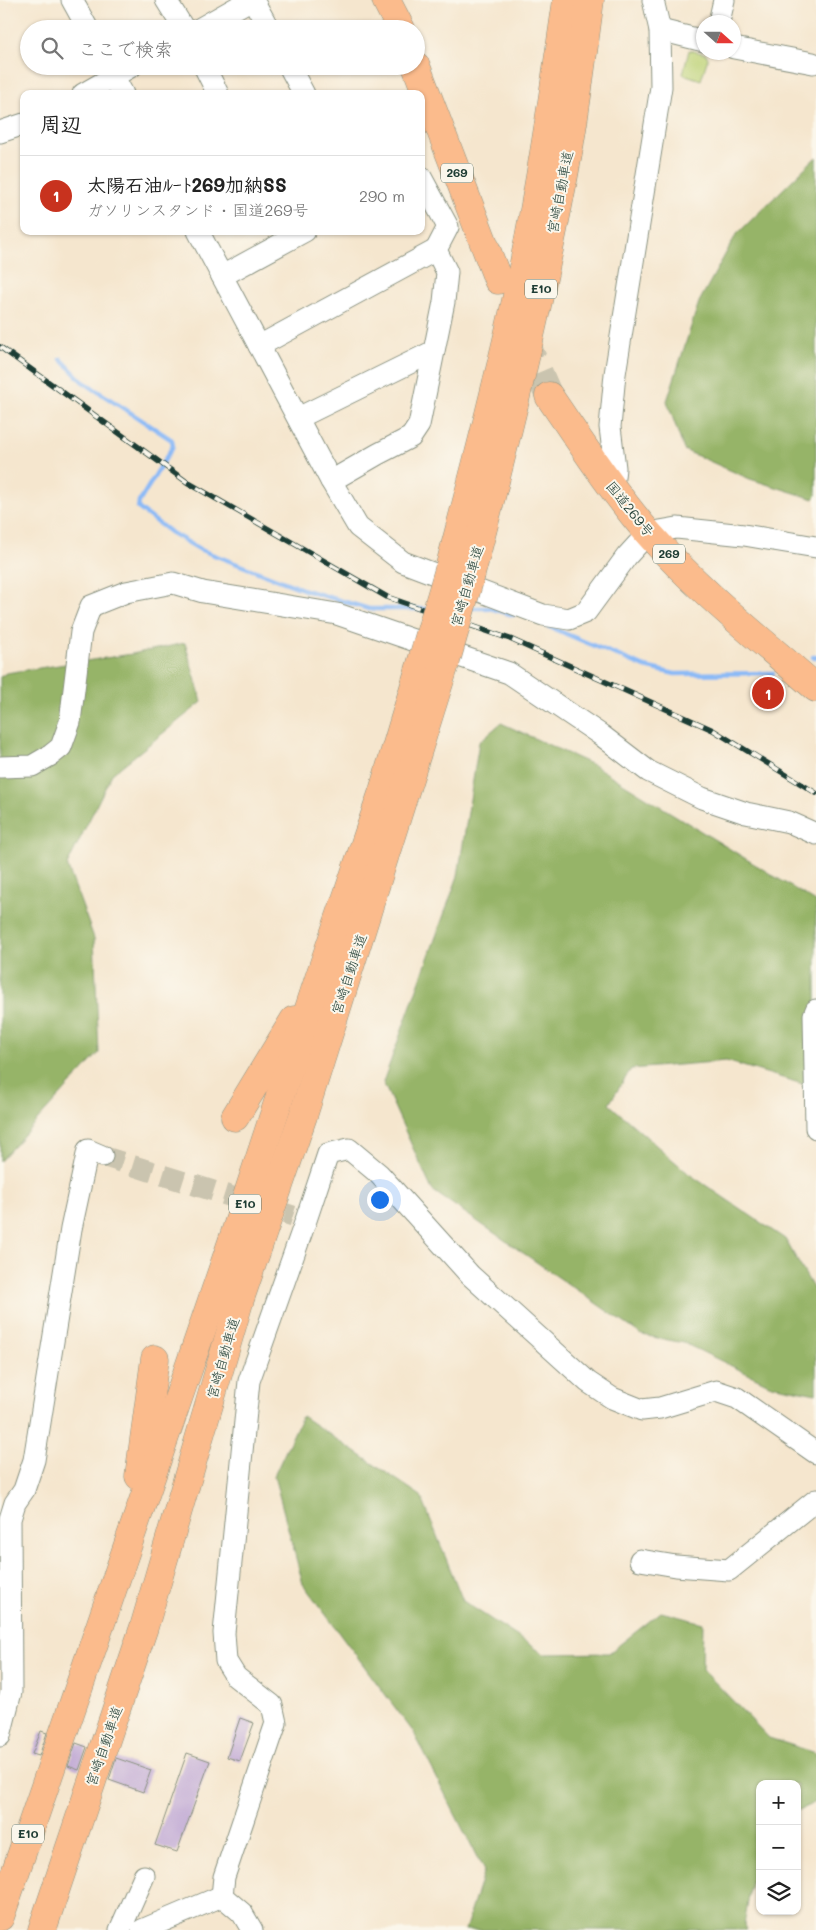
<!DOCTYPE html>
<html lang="ja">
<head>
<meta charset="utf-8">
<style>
  body { margin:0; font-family:Mali,"Klee One",sans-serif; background:#f6f6f6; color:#222 }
  .controls { position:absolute; right:15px; bottom:15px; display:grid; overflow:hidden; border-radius:10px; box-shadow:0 1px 4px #0004 }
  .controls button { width:45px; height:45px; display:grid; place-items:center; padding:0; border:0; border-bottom:1px solid #e0e0e0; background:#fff; color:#222; font:25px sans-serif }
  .compass { position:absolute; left:696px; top:15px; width:45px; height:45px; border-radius:50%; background:#fff; box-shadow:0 1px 4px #0004; rotate:111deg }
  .you { position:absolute; left:379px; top:1199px; width:18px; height:18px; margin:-12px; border:4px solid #fff; border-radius:50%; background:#1a73e8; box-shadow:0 0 0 8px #1a73e833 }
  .badge { display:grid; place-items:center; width:32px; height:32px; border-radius:50%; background:#c8321e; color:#fff; font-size:16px; font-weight:700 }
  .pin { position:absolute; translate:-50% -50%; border:2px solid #fff; box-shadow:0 1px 5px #0006 }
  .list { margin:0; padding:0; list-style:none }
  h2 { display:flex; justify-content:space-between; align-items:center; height:65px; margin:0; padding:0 20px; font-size:21px }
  h2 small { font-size:16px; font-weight:400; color:#767676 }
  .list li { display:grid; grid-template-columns:32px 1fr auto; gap:15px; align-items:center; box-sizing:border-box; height:80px; padding:0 20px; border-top:1px solid #e0e0e0 }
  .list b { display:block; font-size:19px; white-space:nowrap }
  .list p { margin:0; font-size:16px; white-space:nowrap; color:#767676 }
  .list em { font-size:16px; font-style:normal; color:#767676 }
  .icon { flex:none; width:28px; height:28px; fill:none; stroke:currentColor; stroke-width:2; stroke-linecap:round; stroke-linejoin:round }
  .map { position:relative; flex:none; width:816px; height:1930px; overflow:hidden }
  .search { position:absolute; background:#fff; box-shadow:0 1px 4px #0004; left:20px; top:20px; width:405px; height:55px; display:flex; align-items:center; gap:12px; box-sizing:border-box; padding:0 18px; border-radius:28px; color:#767676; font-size:19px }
  .panel { position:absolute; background:#fff; box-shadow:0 1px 4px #0004; left:20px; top:90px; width:405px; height:145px; border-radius:10px }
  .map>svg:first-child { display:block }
</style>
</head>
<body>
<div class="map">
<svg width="816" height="1930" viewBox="0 0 816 1930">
  <rect width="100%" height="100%" fill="#fbf7ec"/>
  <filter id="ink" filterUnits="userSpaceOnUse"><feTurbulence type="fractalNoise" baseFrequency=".02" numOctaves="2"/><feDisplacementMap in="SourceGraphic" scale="10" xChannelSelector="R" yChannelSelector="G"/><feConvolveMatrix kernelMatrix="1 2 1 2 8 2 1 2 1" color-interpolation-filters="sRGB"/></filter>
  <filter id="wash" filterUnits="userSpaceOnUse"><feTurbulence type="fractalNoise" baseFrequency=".0096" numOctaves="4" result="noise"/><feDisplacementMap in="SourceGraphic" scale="20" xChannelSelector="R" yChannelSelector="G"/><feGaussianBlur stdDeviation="1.12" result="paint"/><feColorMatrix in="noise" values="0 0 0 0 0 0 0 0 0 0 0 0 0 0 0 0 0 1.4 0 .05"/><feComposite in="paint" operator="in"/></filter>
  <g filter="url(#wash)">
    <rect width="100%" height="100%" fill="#f5e6ce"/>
    <polygon fill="#bdd276" stroke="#6e8855" points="689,50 706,54 708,58 701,80 683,74"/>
    <g fill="#96b467" stroke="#5a784e">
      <polygon points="816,157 816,495 814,499 750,479 684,450 667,401 699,302 736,235"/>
      <polygon points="185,643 202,702 112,774 67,865 94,938 99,1053 0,1161 0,677 6,673 132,654"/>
      <polygon points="501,723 595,766 816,902 816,1088 726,1061 631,1069 609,1104 689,1174 785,1239 816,1293 816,1394 771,1385 684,1343 642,1335 432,1190 383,1082 458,876 479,742"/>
      <polygon points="302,1416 421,1496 463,1601 544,1654 609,1653 661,1612 703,1623 702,1669 769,1738 816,1753 816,1802 797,1811 797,1784 760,1784 760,1828 744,1925 746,1930 465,1930 484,1871 414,1733 303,1584 274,1476"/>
    </g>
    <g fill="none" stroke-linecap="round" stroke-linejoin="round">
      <g stroke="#8bbaf6" stroke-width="4.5">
        <polyline points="61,359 82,381 172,440 173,446 139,502 138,508 170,532 201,550 305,590 369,609 427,609"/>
        <polyline points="470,608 490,608 513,615"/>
        <polyline points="547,626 645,667 675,674 773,673"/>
        <polyline points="813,657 816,657"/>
      </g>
    </g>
    <g id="blocks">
      <g fill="#c4aed6">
        <polygon points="240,1718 254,1723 240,1761 227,1757"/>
        <polygon points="41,1731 47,1733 39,1756 32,1754"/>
        <polygon points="76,1743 87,1747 79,1770 68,1766"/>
        <polygon points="187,1753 210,1761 177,1852 155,1845"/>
        <polygon points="116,1758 151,1770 143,1792 109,1780"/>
      </g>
    </g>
  </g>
  <g filter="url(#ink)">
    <use href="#blocks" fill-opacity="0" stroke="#8a9281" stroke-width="1"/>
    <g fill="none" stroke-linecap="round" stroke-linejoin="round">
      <polyline stroke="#cac4af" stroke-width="21" stroke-dasharray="21 11" stroke-linecap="butt" points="102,1156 293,1216"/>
      <polyline stroke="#cac4af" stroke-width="28" stroke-dasharray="28 14" stroke-linecap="butt" points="522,334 549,396"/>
      <g stroke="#8a9281" stroke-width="23">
        <g id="minor">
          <polyline points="72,0 88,29"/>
          <polyline points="166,0 184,29"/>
          <polyline points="253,0 269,29"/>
          <polyline points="719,22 724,0"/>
          <polyline points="199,29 250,0"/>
          <polyline points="660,30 704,41"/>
          <polyline points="734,48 813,63"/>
          <polyline points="108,66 123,94"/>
          <polyline points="204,66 218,94"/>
          <polyline points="289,66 304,94"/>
          <polyline points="83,94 132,66"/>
          <polyline points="0,132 24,124"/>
          <polyline points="198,231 331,481 358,527 403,562 543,615 569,619 586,612 627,556 648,533 677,528 744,535 816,547"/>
          <polyline points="222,276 305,231"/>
          <polyline points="259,346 436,250"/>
          <polyline points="298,418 432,352"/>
          <polyline points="331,481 378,454 411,437 419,425 444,302 447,272 436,250 448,227 421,177"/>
          <polyline points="613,487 615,468 610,427 615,374 661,87 660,30 653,0"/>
          <polyline points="0,767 32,766 51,755 61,747 70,722 81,632 91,606 126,592 173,583 203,592 337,614 509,673 601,735 648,771 702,798 746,813 789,822 816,834"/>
          <polyline points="816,1010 814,1015 816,1128"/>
          <polyline points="640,1560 676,1566 729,1570 816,1500"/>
          <polyline points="0,1736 11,1692 10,1519 15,1503 24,1490 34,1460 71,1229 88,1150 102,1156"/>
          <polyline points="222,1896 224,1877 276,1723 272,1705 236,1677 226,1661 224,1633 249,1381 306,1220 328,1154 349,1149 379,1174 470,1275 588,1382 612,1398 642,1410 660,1408 716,1391 737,1398 816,1453"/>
          <polyline points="222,1896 242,1913 252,1930"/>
          <polyline points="120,1930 144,1876"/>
          <polyline points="142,1930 222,1896"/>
        </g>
      </g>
      <g stroke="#8a9281" stroke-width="29">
        <g id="highway">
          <polyline points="386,0 401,29"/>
          <polyline points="416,66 498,280"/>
          <path d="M549 396C581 443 612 491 649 534 699 591 759 638 816 688"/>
          <path d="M449 569C473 477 498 384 518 291 539 194 553 97 567 0"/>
          <path d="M471 574C508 435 542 295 568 154 577 103 583 51 590 0"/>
          <polyline points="235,1117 294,1020"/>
          <polyline points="139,1476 155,1359"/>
          <polyline points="0,1917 234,1236 319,978 383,791 424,654"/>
          <polyline points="42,1930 144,1627 240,1299 303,1116 446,661"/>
        </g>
      </g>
      <use href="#minor" stroke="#fff" stroke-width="21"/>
      <use href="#highway" stroke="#fbbb8c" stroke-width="28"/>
      <g stroke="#1f3d34" stroke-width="5.5">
        <polyline id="rail" points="0,347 187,482 387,597 510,639 713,730 816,793"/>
      </g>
      <use href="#rail" stroke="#fbf7ec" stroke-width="4" stroke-dasharray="11" stroke-linecap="butt"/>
      <g stroke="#8a9281" stroke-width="29" stroke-linecap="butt">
        <g id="highway-bridge">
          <polyline points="424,654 449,569"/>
          <polyline points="446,661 471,574"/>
        </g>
      </g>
      <use href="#highway-bridge" stroke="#fbbb8c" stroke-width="28"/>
    </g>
  </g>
  <g text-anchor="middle" stroke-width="4" stroke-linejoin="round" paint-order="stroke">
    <g fill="#fbf7ec" stroke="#61756b" stroke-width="1">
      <rect x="441" y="163.5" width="32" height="19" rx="4"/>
      <rect x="525" y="279.5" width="32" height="19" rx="4"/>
      <rect x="653" y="544.5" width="32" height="19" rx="4"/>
      <rect x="229" y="1194.5" width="32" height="19" rx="4"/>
      <rect x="12" y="1824.5" width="32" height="19" rx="4"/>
    </g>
    <g font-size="12" font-weight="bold" fill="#1f3d34">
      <text x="457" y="177">269</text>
      <text x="541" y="293">E10</text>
      <text x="669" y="558">269</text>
      <text x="245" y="1208">E10</text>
      <text x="28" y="1838">E10</text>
    </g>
    <g font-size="14" fill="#1f3d34" stroke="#fbf7ec">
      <text transform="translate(560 192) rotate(-79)" y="5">宮崎自動車道</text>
      <text transform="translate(630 509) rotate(51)" y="5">国道269号</text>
      <text transform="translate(467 586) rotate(-74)" y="5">宮崎自動車道</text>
      <text transform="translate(349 974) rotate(-72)" y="5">宮崎自動車道</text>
      <text transform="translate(223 1358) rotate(-74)" y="5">宮崎自動車道</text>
      <text transform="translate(104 1746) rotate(-71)" y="5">宮崎自動車道</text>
    </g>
  </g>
</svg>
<div class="controls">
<button>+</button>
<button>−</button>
<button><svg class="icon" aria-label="layers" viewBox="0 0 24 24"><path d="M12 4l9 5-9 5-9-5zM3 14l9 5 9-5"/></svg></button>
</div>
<svg class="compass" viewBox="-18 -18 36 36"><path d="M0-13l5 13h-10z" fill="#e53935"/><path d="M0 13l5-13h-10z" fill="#767676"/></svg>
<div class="you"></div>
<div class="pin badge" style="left:768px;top:693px">1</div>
<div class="search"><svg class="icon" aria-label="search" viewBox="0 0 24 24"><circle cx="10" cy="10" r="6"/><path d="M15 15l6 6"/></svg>ここで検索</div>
<section class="panel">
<h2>周辺<small></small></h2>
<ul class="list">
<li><span class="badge">1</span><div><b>太陽石油ﾙｰﾄ269加納SS</b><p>ガソリンスタンド · 国道269号</p></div><em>290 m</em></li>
</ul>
</section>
</div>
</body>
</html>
